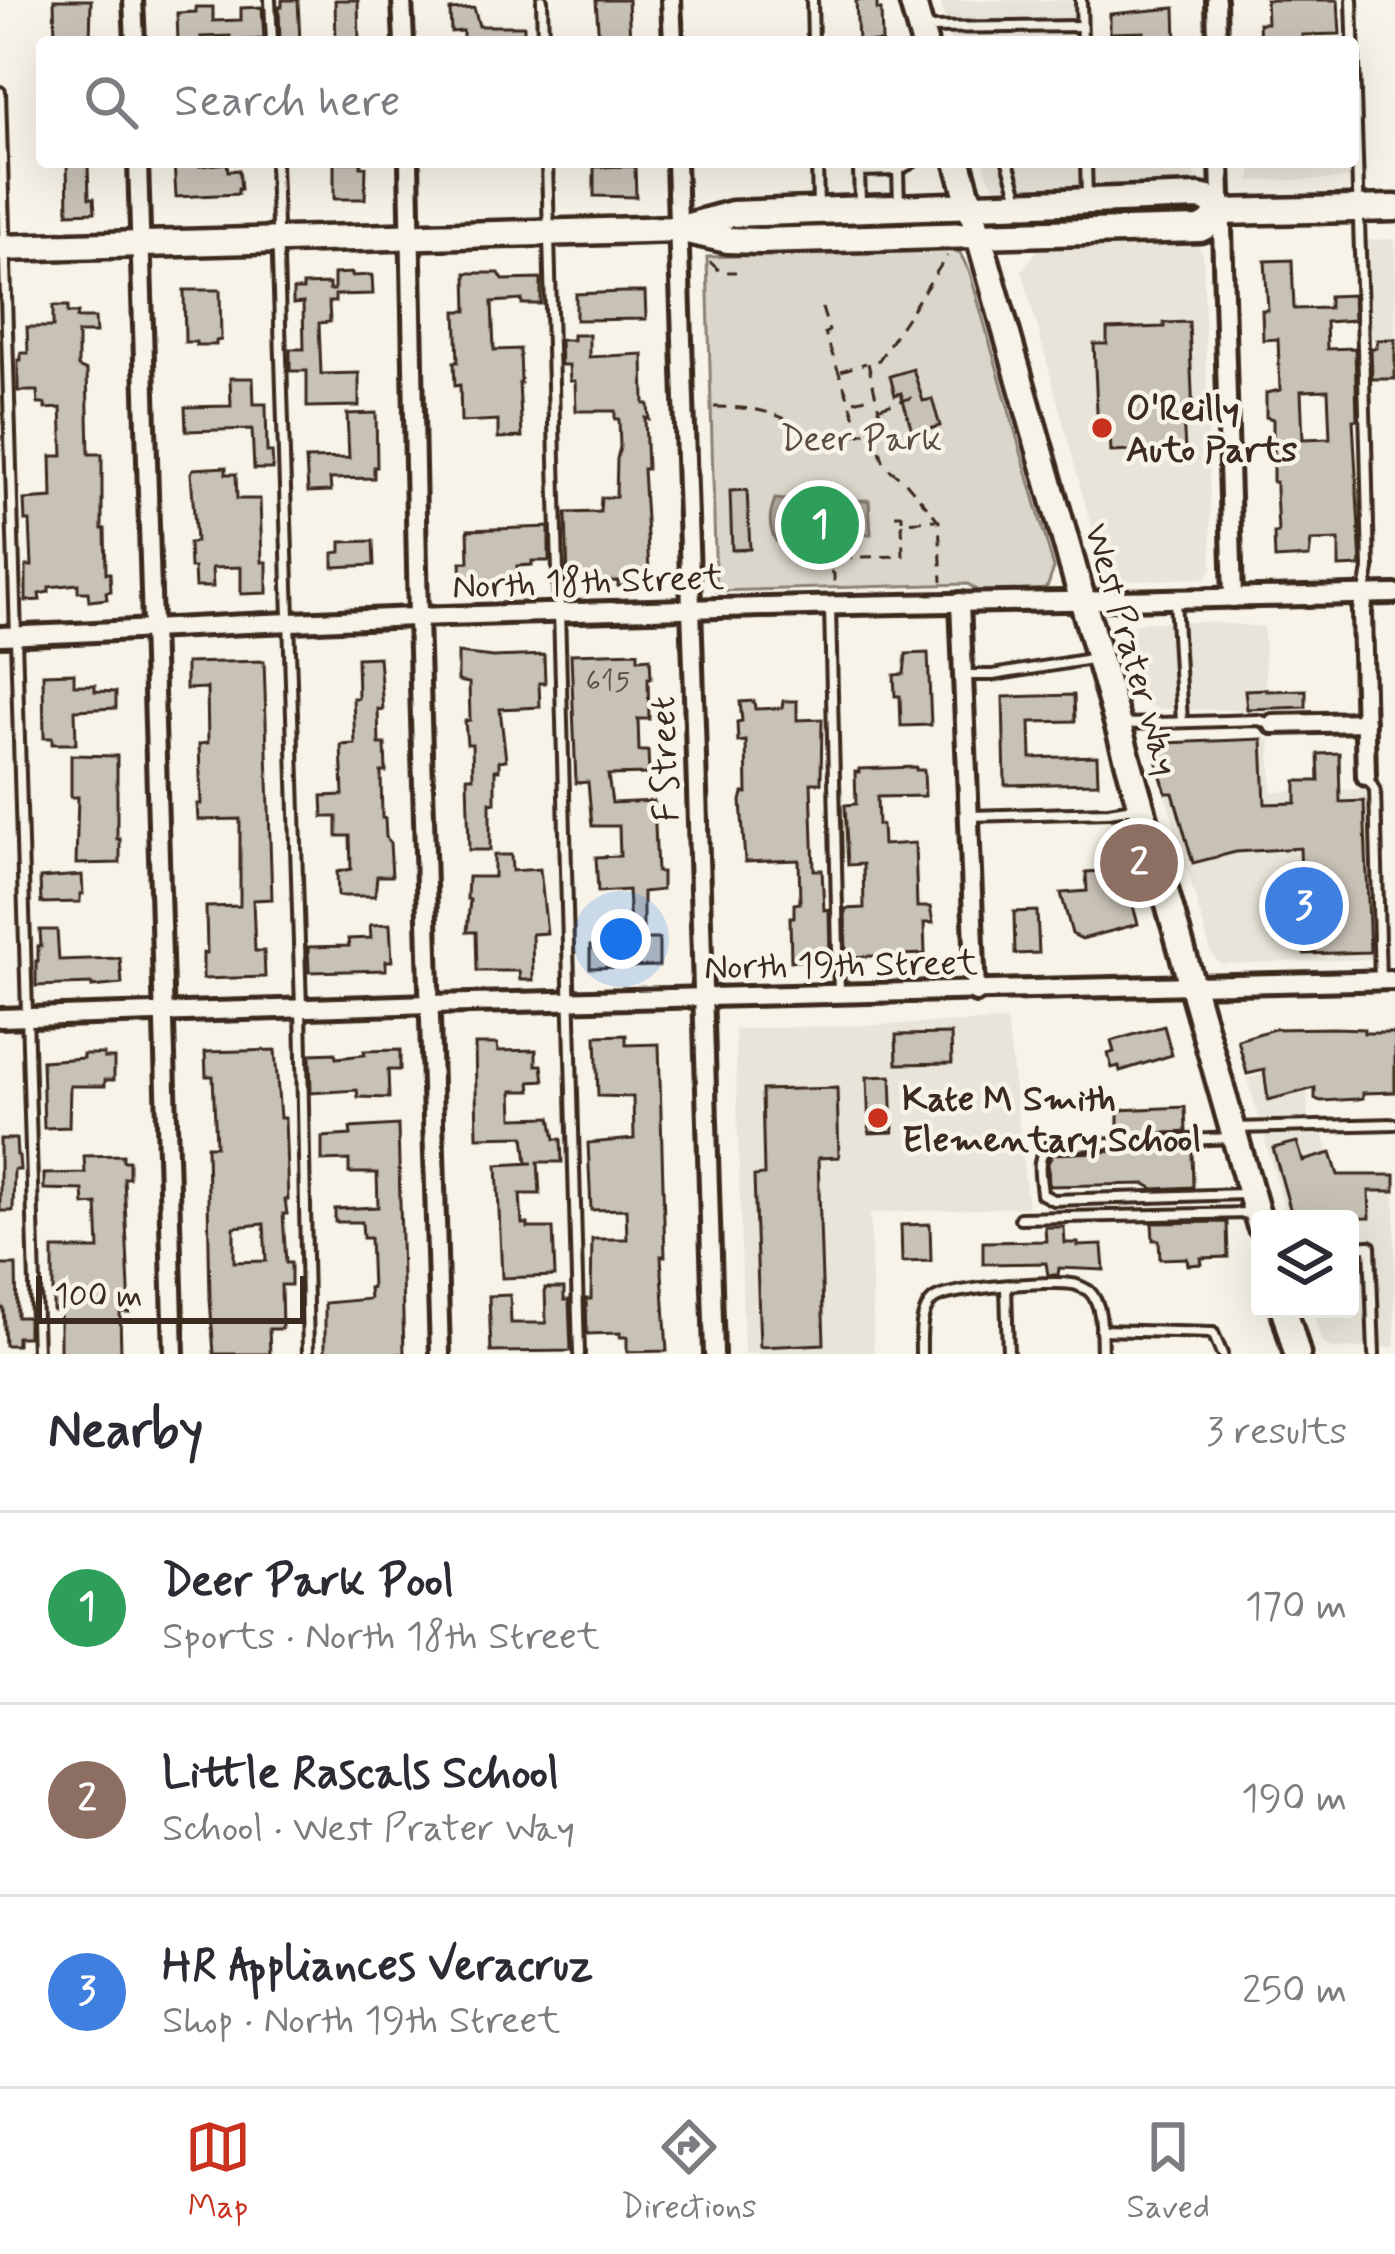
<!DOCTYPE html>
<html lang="en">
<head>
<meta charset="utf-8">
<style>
  body { margin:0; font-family:Mynerve,sans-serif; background:#f2f2f3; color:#2b2b33 }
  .controls { position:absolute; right:36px; bottom:36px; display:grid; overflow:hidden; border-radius:12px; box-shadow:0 12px 48px #0002 }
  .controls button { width:108px; height:108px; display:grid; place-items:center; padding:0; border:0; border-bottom:3px solid #e1e1e2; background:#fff; color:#2b2b33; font:60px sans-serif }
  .scale { position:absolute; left:36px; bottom:30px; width:270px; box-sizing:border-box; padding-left:12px; border:6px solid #3b2a1e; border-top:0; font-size:33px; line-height:42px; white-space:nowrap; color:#3b2a1e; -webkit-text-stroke:9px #f7f3e8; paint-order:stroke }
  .you { position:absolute; left:621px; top:939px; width:42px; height:42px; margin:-30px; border:9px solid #fff; border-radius:50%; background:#1a73e8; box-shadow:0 0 0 18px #1a73e833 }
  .badge { display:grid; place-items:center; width:78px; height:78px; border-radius:50%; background:#c8321e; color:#fff; font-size:39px; font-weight:700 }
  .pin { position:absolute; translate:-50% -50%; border:6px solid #fff; box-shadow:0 3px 12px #0006 }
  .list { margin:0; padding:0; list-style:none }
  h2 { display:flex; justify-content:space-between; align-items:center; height:156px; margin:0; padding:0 48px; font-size:51px }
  h2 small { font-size:39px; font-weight:400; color:#7c7c81 }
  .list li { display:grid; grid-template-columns:78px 1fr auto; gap:36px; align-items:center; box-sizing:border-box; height:192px; padding:0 48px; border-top:3px solid #e1e1e2 }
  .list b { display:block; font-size:45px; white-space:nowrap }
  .list p { margin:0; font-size:39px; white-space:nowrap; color:#7c7c81 }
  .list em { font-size:39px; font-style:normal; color:#7c7c81 }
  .icon { flex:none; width:66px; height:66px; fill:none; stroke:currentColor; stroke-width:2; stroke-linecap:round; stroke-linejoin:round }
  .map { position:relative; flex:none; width:1395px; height:1354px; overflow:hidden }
  .search { position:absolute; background:#fff; box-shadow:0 12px 48px #0002; left:36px; right:36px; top:36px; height:132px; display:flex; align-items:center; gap:30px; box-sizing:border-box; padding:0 42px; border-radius:12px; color:#7c7c81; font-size:45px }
  .sheet { height:732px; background:#fff }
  nav { display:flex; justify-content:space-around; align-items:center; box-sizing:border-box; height:168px; border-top:3px solid #e1e1e2; background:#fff; font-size:33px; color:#7c7c81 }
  nav a { display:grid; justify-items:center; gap:6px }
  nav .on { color:#c8321e }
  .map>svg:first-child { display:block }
</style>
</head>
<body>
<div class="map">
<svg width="1395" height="1354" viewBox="0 0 1395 1354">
  <rect width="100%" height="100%" fill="#f7f3e8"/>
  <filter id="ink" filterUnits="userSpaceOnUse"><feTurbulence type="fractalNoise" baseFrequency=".00833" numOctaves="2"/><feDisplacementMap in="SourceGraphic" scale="24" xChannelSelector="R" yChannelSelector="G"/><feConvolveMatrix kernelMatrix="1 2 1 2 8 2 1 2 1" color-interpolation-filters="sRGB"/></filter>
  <g filter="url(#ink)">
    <g fill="#e9e4d9">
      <polygon points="940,0 1073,0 1074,42 951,42"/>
      <polygon points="984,162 1078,162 1079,186 996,186 989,179"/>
      <polygon points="1094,162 1194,162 1195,182 1095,185"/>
      <polygon points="1251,162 1351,162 1352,179 1251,181"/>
      <polygon points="1395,239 1395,337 1369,338 1367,240"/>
      <polygon points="1168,244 1192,245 1199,247 1203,253 1212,569 1206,578 1117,581 1106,576 1102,567 1022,270 1038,249"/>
      <polygon points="1144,622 1205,622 1264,627 1266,710 1157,709 1148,706 1142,699 1125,638 1127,630 1134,625"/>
      <polygon points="1270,740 1272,792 1367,789 1371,959 1224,964 1219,963 1211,952 1165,794 1155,749 1164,744"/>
      <polygon points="1007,1021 1028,1207 870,1213 874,1354 744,1354 735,1029"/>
      <polygon points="1306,1064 1308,1118 1259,1119 1247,1078"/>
      <polygon points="1323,1134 1337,1176 1395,1175 1395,1347 1333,1349 1322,1342 1319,1334 1312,1309 1350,1309 1350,1219 1287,1219 1264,1136"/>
    </g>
    <polygon fill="#dbd6cb" stroke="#8b8074" stroke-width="3" points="946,249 960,253 970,273 1054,568 1048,585 1040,595 989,599 968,584 716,591 707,257"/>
    <path fill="#b4aca0" stroke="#84786c" stroke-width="3" d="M775 499 807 502 869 500 871 534 806 535 776 541C768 527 769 514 775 499Z"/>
    <g fill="#c8c1b6" stroke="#3b2a1e" stroke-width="3" fill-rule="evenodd">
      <polygon points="54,0 91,0 90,42 55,40"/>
      <polygon points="282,0 298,0 300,42 280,42 279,7 282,7"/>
      <polygon points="335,0 358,0 359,42 336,42"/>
      <polygon points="596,0 628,0 630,42 599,42"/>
      <polygon points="856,0 877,0 877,10 881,10 882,42 858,42"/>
      <polygon points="1266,0 1338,0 1340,34 1302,35 1302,42 1260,42 1259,23 1267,23"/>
      <polygon points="196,7 213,7 213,21 241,20 241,8 262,7 264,39 230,41 230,36 201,37 202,41 178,42 177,13 196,12"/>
      <polygon points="474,8 479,26 524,26 524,42 463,42 463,31 451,32 450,10"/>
      <polygon points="1175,8 1176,42 1144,42 1144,32 1110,33 1110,14"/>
      <polygon points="67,162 88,162 89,198 94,198 95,212 68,213"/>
      <polygon points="174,162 200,162 200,166 227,163 228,171 239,170 241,189 238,189 238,194 176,197"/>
      <polygon points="334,162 361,162 361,167 366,167 365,199 334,199"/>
      <polygon points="635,166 636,197 594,196 594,167"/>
      <path d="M1292 260 1294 309 1329 308V296L1353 295 1354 320 1326 322 1327 349 1355 348 1357 420H1353L1361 566 1339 567V540L1311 541 1309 557 1275 559 1274 533H1278L1276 489V482H1273V419L1266 417V393L1280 390 1278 339 1263 340 1262 310H1268L1265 261ZM1328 390 1330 438 1303 439 1301 391Z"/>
      <polygon points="352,273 352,276 372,275 373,294 335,295 335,302 329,302 330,322 319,323 321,374 359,373 359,406 307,407 307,371 290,371 290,349 304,349 303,303 293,304 293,290 303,290 303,285 329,284 329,290 334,290 334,274"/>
      <polygon points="466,273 499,273 503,280 541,279 541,304 522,304 522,300 492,302 494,350 520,349 521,383 519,383 522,437 498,438 498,420 461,422 460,385 455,386 454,362 458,362 456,311 467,311"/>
      <polygon points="184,290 220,290 221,340 216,341 216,345 196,345 196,342 185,342"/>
      <polygon points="624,292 645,292 646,319 576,320 576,294"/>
      <polygon points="53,306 68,306 68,313 78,313 77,318 95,318 96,333 78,333 78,367 87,371 89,454 102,454 102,529 105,529 106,573 110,573 111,591 106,592 107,599 89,601 88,592 78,592 78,584 49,587 49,592 39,594 40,600 26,601 26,566 32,566 30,521 25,521 24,500 52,498 51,456 63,456 61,408 45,409 45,404 38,404 37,391 18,391 18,360 21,360 21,353 28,353 27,327 53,327"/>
      <polygon points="1189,322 1193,416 1183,417 1185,449 1111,452 1110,433 1098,434 1094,344 1107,344 1107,329 1164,327 1164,323"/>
      <polygon points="573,335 589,335 589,357 643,354 644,404 648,404 649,419 645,418 647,469 643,469 650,587 618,586 618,581 568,583 566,513 600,512 601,498 616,497 617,459 620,447 619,419 615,419 615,411 576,411 575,381 570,381 569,365 561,365 560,340 573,340"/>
      <polygon points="1395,339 1395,379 1372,379 1371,348 1377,348 1377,340"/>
      <polygon points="913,369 923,401 932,399 940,426 913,434 901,393 895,395 890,376"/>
      <polygon points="230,378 253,378 254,404 266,404 267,452 272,452 273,469 254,469 252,429 186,431 185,407 231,406"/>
      <polygon points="376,413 377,467 374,467 374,478 330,479 331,491 308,492 306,459 349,458 347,414"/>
      <polygon points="226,467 226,474 236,474 237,499 260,499 262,562 267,562 267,593 241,594 241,567 212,568 213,587 195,587 194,568 190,568 189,543 196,542 191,473 193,469"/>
      <polygon points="747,490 750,549 732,550 730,491"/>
      <polygon points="549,527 549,561 532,561 532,565 517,566 517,584 462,586 461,562 469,562 468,530"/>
      <polygon points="373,541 374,565 333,567 333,553 341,552 341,542"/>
      <polygon points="638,652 638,659 650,658 651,678 648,678 649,719 638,719 639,751 648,751 649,774 608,775 612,803 654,801 657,872 662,872 662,890 643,892 643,927 644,939 659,939 659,966 590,968 590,946 626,945 630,927 628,890 598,892 596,857 620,856 619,826 592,826 588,782 576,783 571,654"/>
      <polygon points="458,653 493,657 544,655 545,683 539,683 540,707 500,709 506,760 499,761 499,770 495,770 495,803 490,802 490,850 469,850 467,777 473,777 472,744 467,744 465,721 470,720 469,683 458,681"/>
      <polygon points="928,653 931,725 901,726 900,696 895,696 894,675 904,674 906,654"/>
      <polygon points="379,657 383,710 378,709 379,744 385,744 386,772 381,772 382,818 385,818 386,837 390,843 392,876 377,876 375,896 338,896 337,872 351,869 350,836 337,836 337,817 323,817 322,796 343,795 341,745 355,744 353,698 358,698 357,658"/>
      <polygon points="264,661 272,899 253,900 255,951 264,951 265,977 203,979 203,953 207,953 206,907 240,906 240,819 198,820 197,804 201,804 199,744 208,743 207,688 186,689 186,663"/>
      <polygon points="74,673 74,685 95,685 95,691 116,692 116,708 75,710 76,744 52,744 52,738 44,738 43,674"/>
      <polygon points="1266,689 1266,691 1306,690 1306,707 1247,709 1245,690"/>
      <polygon points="1074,695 1075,721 1030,722 1031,758 1097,756 1098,783 1005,785 1003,697"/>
      <polygon points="754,701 755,709 782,708 783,701 797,701 797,720 822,719 821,783 811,783 814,870 822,870 824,910 829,909 830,957 826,960 791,961 790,917 794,917 794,904 800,903 799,860 745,862 741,801 743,793 747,793 746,741 738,742 737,722 742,721 740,702"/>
      <polygon points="1262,739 1265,804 1296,803 1296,781 1319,781 1318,754 1339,753 1340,802 1364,801 1370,952 1304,954 1300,848 1236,852 1193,863 1173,793 1166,793 1153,750 1165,749 1165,743"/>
      <polygon points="71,755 117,756 117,839 120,839 120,863 76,864 78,797 71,797"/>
      <polygon points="916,767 916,770 924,770 925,796 877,797 878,825 882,825 883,845 915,843 917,907 930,907 933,923 924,923 925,954 846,957 845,909 864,908 863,864 848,865 847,848 845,805 856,804 855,772 859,772 859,769"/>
      <polygon points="494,855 511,855 512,871 540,869 547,933 532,934 533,980 520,980 519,971 477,971 476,932 467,932 470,900 467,899 468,877 494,877"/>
      <polygon points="1123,870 1138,924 1082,939 1072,934 1061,893 1087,891 1086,872"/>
      <polygon points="82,875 83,894 80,894 80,902 41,903 40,878"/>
      <polygon points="1037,911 1039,953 1015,954 1014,912"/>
      <polygon points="390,924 392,961 386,961 386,970 309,972 308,947 349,946 348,939 371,938 370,925"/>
      <polygon points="40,930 57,930 59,960 120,958 122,984 92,987 92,984 36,986 36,961 38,961 38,946 41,946"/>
      <polygon points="1164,1026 1172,1055 1120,1071 1119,1066 1112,1068 1108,1054 1114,1052 1111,1041"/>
      <polygon points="1333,1028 1364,1029 1364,1033 1395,1033 1395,1092 1363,1093 1363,1098 1358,1099 1321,1101 1315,1099 1315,1088 1268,1100 1264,1070 1247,1074 1238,1040 1274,1029"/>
      <polygon points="951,1034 952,1063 897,1064 896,1035"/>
      <polygon points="626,1035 626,1045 659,1044 665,1256 661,1256 667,1351 627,1352 627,1337 620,1337 620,1333 587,1334 586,1299 591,1299 592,1239 627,1239 626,1209 591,1210 588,1143 634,1139 633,1097 598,1096 596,1036"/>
      <polygon points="475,1044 497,1044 498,1051 536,1050 536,1065 542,1065 544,1081 530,1082 531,1091 512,1091 513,1118 551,1117 555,1139 561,1139 562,1162 538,1162 540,1194 520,1194 522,1224 528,1224 528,1228 553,1228 555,1276 502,1278 497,1165 533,1163 527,1163 524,1136 477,1137"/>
      <path d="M275 1050 280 1118H285L288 1200H285L287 1214H283L286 1263H291V1285H281L282 1329H269L270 1354H214L210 1299 207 1146H216L213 1076H206L205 1052ZM264 1224 266 1261 234 1262V1227Z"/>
      <polygon points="400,1050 400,1070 388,1070 389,1098 358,1097 357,1090 311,1093 310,1054 335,1053 336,1058 365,1055 364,1051"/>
      <polygon points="83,1054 104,1054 104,1058 114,1058 114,1080 105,1080 105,1086 70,1086 69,1127 44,1128 42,1061 83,1058"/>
      <polygon points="891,1076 893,1132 869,1133 867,1077"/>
      <polygon points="837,1088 839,1157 818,1158 824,1344 760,1347 754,1176 764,1175 762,1090"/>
      <polygon points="1185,1107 1186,1132 1118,1135 1118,1110"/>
      <polygon points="398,1125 404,1354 325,1354 325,1303 370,1299 369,1288 372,1288 370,1238 363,1238 362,1222 335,1222 335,1209 378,1207 377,1173 349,1173 349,1160 322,1161 322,1137 351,1135 350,1128"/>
      <polygon points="0,1139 16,1139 17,1155 19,1156 20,1170 14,1170 13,1211 0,1211"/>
      <polygon points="1297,1142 1303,1161 1331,1153 1338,1175 1395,1175 1395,1191 1369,1191 1370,1218 1293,1219 1273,1148"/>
      <polygon points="1187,1148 1192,1150 1193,1187 1154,1189 1145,1184 1049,1186 1048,1163 1053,1154"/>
      <polygon points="123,1155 123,1161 129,1161 129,1178 124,1178 130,1312 120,1312 121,1354 60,1354 60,1310 53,1310 53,1249 99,1249 97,1204 84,1205 83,1190 44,1189 44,1174 85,1173 84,1156"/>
      <polygon points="1227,1222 1228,1257 1201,1258 1202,1264 1188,1265 1187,1258 1160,1259 1159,1240 1153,1240 1152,1223"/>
      <polygon points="930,1224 931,1261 902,1262 901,1225"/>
      <polygon points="1045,1227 1064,1227 1065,1243 1078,1243 1078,1246 1102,1245 1104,1270 1059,1268 1058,1275 1048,1275 1046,1263 983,1264 983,1242 1046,1241"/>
      <polygon points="0,1265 16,1265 17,1317 28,1317 28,1337 17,1337 17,1345 5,1345 3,1308 0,1308"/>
      <polygon points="545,1288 564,1288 564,1300 569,1300 571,1351 491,1352 489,1296 510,1295 511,1323 546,1323"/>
    </g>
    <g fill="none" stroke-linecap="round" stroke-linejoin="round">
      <g stroke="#3b2a1e" stroke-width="16">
        <g id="service">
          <polyline points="270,0 272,42"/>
          <polyline points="542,0 543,42"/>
          <polyline points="812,0 813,42"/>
          <polyline points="1081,0 1082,42"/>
          <polyline points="1352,0 1366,442 1369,569 1365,592"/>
          <polyline points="927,28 1081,26"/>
          <polyline points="0,92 37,1354"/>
          <polyline points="275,162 301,1008 308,1354"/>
          <polyline points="547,162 579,1354"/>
          <polyline points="817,162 818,208"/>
          <polyline points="1008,162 1020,201"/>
          <polyline points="1086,162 1087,196"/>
          <polyline points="860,202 859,171 898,170"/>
          <polyline points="899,205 898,170 913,162"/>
          <polyline points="1175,600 1182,722"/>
          <polyline points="830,608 839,994"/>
          <polyline points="963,675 993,675 1097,658"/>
          <polyline points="1125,724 1258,720 1272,724"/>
          <polyline points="1367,778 1375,789 1380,981"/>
          <polyline points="969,816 1109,812 1139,807"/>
          <polyline points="1235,1128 1395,1124"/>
          <path d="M1233 1138 1050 1146C1034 1155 1041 1179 1042 1194L1053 1200 1244 1194"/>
          <polyline points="1020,1218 1249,1213"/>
          <polyline points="1350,1247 1370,1246 1374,1354"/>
          <polyline points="1006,1287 1008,1354"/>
          <polyline points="1101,1330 1213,1333 1222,1354"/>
          <path d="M921 1354C921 1338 919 1312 933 1300 947 1288 1051 1280 1072 1284 1076 1284 1086 1289 1089 1291 1104 1305 1101 1335 1102 1354"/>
        </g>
      </g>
      <g stroke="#3b2a1e" stroke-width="26">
        <g id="minor">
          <polyline points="133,0 135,42"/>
          <polyline points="402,0 404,42"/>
          <polyline points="671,0 673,42"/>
          <polyline points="1216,0 1217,42"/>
          <polyline points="138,162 174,1354"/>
          <polyline points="409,162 418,618 440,1354"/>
          <path d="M676 162C688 559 705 957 714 1354"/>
          <polyline points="1220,162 1233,598"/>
          <polyline points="1364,595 1362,612 1366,776"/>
          <polyline points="960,602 976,993"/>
          <path d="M0 636C97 633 193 626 290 622 658 606 1027 603 1395 594"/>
          <polyline points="1273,724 1365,722"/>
          <polyline points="0,1018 430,1004 1395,980"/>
        </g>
      </g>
      <g stroke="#3b2a1e" stroke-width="33">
        <g id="secondary">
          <polyline points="912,0 924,42"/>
          <polyline points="958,162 1260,1225"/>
          <polyline points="681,228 732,214 1199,197 1208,199 1221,212"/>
          <polyline points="0,248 678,229 728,240 759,241 1200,229 1208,225 1221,212 1395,208"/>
          <polyline points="1284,1309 1297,1354"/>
        </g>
      </g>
      <g stroke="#3b2a1e" stroke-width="3" stroke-dasharray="12 9" stroke-linecap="butt">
        <polyline points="710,262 721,272 736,272"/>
        <path d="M822 308 829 331 825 333C836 367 850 399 860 434"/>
        <polyline points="841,371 866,363"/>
        <polyline points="854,401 873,396"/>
        <path d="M714 407C751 407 783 410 811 437L860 434 873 430 885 466 905 481 939 521 942 582"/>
        <polyline points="880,407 921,395"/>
        <polyline points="874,430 883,427 868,363 879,360 947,256"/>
        <polyline points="895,515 902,515 902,520"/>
        <polyline points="819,558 903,556 902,522 936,520"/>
        <polyline points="819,560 819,567 826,566 834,574 834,585"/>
      </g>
      <use href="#service" stroke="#f7f3e8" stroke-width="8"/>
      <use href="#minor" stroke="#f7f3e8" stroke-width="16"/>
      <use href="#secondary" stroke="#f7f3e8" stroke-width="24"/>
    </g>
  </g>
  <g fill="#c8321e" stroke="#f7f3e8" stroke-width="4.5">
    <circle cx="1102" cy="428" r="12"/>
    <circle cx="878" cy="1118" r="12"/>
  </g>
  <g text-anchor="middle" stroke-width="9" stroke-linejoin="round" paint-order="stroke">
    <g font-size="30" fill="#5e5044">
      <text x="608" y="690">615</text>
    </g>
    <g font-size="36" font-weight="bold" fill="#3b2a1e" stroke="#f7f3e8" text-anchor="start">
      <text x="1126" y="420">O'Reilly<tspan x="1126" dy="41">Auto Parts</tspan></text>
      <text x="902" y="1110">Kate M Smith<tspan x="902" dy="41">Elementary School</tspan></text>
    </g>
    <g font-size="36" fill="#5b4c41" stroke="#f7f3e8">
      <text x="861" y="450">Deer Park</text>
    </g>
    <g font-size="36" fill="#3b2a1e" stroke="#f7f3e8">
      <text transform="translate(588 580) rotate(-2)" y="13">North 18th Street</text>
      <text transform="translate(1133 649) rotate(74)" y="13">West Prater Way</text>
      <text transform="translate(663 759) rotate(-92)" y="13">F Street</text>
      <text transform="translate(841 963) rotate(-1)" y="13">North 19th Street</text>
    </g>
  </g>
</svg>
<div class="controls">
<button><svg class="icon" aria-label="layers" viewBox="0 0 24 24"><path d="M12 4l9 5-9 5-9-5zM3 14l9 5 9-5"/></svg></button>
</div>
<div class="scale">100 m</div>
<div class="you"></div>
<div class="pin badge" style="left:820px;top:525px;background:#2e9e5b">1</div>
<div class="pin badge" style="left:1139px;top:863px;background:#8d6e63">2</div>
<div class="pin badge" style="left:1304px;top:906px;background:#3f7fe0">3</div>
<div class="search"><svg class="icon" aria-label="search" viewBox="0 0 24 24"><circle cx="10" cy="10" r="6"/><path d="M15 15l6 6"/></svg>Search here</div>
</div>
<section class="sheet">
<h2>Nearby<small>3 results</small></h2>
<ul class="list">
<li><span class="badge" style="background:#2e9e5b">1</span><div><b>Deer Park Pool</b><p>Sports · North 18th Street</p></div><em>170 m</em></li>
<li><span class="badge" style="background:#8d6e63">2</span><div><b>Little Rascals School</b><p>School · West Prater Way</p></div><em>190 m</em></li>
<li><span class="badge" style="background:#3f7fe0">3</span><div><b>HR Appliances Veracruz</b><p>Shop · North 19th Street</p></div><em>250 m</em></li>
</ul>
</section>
<nav>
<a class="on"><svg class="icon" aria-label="map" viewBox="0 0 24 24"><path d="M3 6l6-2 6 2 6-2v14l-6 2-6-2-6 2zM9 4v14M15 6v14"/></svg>Map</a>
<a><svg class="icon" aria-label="directions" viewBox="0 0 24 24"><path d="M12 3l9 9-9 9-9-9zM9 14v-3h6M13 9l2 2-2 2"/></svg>Directions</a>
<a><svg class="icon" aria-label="saved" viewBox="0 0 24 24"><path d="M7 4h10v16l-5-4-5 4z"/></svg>Saved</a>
</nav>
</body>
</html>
